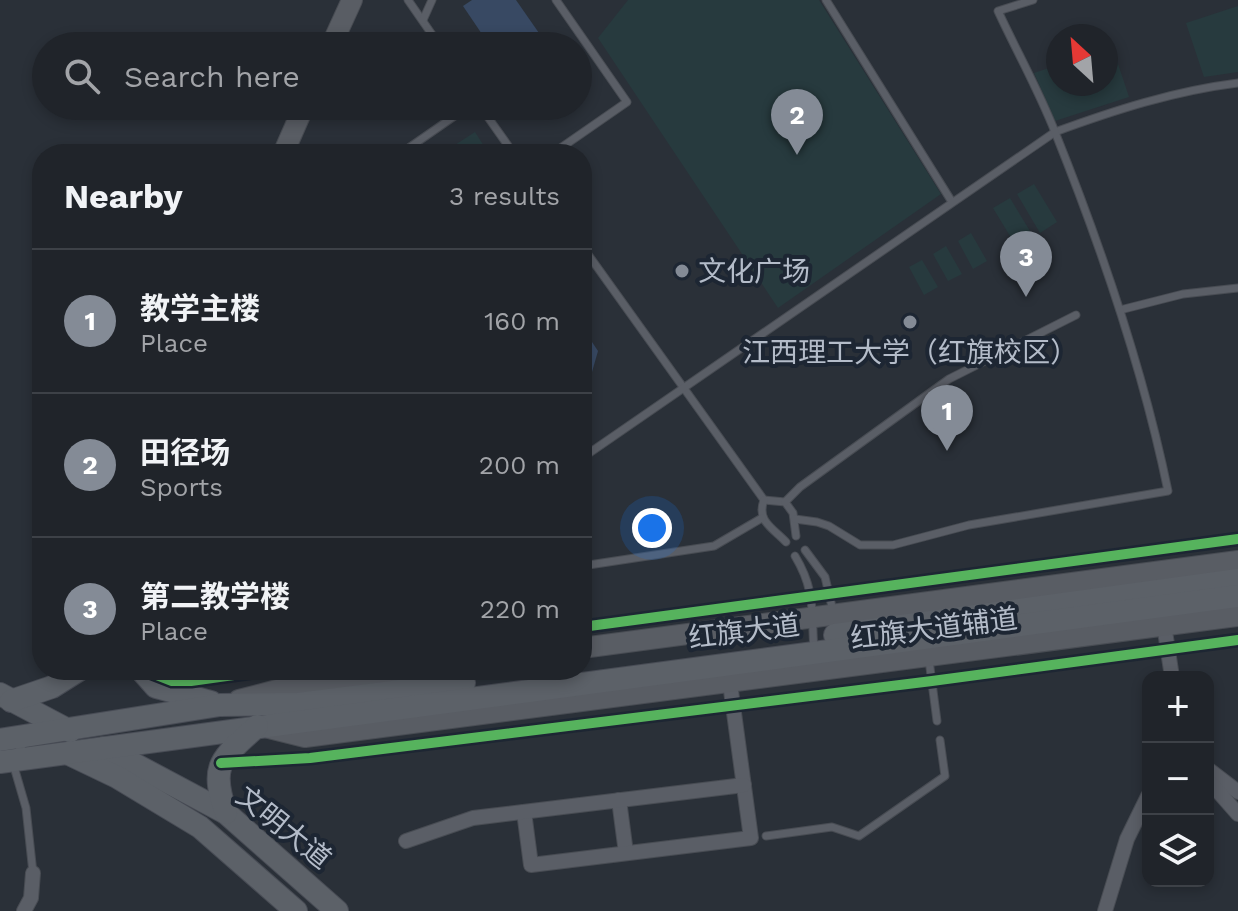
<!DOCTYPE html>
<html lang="en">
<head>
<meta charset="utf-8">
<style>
  body { margin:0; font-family:"Work Sans","Noto Sans SC",sans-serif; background:#2d3036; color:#f1f3f6 }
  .controls { position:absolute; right:24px; bottom:24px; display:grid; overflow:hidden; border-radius:16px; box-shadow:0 4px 12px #0003 }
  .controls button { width:72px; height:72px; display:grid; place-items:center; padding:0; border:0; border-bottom:2px solid #3d4147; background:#20242a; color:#f1f3f6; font:40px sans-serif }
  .compass { position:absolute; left:1046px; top:24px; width:72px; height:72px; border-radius:50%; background:#20242a; box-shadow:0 4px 12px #0003; rotate:334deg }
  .you { position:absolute; left:652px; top:528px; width:28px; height:28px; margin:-20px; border:6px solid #fff; border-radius:50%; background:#1a73e8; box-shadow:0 0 0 12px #1a73e833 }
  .badge { display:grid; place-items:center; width:52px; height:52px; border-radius:50%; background:#848b96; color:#fff; font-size:26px; font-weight:700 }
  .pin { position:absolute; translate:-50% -66px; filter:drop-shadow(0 2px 4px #0008) }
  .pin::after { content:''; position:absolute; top:42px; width:28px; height:24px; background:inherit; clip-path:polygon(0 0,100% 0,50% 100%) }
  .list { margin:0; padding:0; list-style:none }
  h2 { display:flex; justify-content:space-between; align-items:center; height:104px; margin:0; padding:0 32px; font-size:34px }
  h2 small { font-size:26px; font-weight:400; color:#a2a4a8 }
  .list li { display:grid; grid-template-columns:52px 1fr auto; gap:24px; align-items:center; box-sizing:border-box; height:144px; padding:0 32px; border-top:2px solid #3d4147 }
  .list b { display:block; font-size:30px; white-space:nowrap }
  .list p { margin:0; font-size:26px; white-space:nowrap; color:#a2a4a8 }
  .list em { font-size:26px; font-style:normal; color:#a2a4a8 }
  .icon { flex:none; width:44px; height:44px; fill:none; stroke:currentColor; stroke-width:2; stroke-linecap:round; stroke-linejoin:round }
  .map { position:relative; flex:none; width:1238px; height:911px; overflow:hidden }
  .search { position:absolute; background:#20242a; box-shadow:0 4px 12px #0003; left:32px; top:32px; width:560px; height:88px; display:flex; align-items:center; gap:20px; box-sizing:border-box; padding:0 28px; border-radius:44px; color:#a2a4a8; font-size:30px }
  .panel { position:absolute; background:#20242a; box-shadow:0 4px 12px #0003; left:32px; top:144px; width:560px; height:536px; border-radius:32px }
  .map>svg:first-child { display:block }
</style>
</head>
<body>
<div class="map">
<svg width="1238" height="911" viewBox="0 0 1238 911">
  <rect width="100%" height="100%" fill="#2a3038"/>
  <g fill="#273a3e">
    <polygon points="628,0 819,0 941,194 778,308 598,38"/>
    <polygon points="1238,6 1238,72 1204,77 1186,23"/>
    <polygon points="1112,46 1129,97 1055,121 1034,73 1058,65 1058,84 1106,84 1106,48"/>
    <polygon points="475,132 489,154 441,154"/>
    <polygon points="1034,184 1057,222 1040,233 1017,194"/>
    <polygon points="1010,198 1033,236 1016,246 993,208"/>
    <polygon points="971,233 987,261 973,269 958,241"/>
    <polygon points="946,246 962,274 948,281 933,254"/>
    <polygon points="922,260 938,287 924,295 909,267"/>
  </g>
  <g fill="#384963">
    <polygon points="472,0 516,0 548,46 490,46 463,6"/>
    <polygon points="582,327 598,351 590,379 582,385"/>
  </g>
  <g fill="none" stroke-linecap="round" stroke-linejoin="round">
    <g stroke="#484c53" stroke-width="9">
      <g id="lane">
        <polyline points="408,0 440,46"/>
        <polyline points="826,0 952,202"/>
        <polyline points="423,20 432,0"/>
        <polyline points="480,106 514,154"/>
        <polyline points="400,154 469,106"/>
        <polyline points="552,154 627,102 556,0"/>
        <polyline points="582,246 764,500"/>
        <polyline points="1120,310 1183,294 1238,288"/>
        <path d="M582 458 1055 132C1115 110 1174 91 1238 83"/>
        <polyline points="764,500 785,502 793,513 796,536"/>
        <path d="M764 500C756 521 773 528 786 542"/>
        <polyline points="785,502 800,487 949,379 1076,315"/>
        <path d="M795 519 817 522 829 526 860 545H893L969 525 1168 491C1143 369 1102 249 1055 132 1039 91 1017 52 998 11L1033 0"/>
        <polyline points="805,550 825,577 833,611"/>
        <path d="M795 556C816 591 811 611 814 650"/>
        <polyline points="582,566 714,546 762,518"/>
        <polyline points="929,660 937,721"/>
        <polyline points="26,740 12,760 26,808 33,873"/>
        <polyline points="766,836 832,827 859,836 945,776 940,740"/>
      </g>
    </g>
    <g stroke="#484c53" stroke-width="16">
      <g id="street">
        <polyline points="1163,618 1172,677"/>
        <polyline points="1208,769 1238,792"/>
        <polyline points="1208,780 1238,814"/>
        <polyline points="619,800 626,853"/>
        <polyline points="524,812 531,865 751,838 729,676"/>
        <polyline points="406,841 473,818 744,785"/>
        <polyline points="24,911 31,898 33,873"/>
        <polyline points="1105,911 1127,839 1148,796"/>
      </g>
    </g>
    <g stroke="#484c53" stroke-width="22">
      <g id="secondary">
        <polyline points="331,46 352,0"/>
        <polyline points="283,154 304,106"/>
        <polyline points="582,648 1238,561"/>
        <polyline points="239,700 296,685 413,670"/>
        <polyline points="269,728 305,737 1238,616"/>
      </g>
    </g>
    <g stroke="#484c55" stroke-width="24">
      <g id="primary">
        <polyline points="835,635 1238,580"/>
        <polyline points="141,670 156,687 211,702"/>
        <polyline points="0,694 70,731"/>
        <polyline points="11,701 52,687 79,670"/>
        <polyline points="0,740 220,705 298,704 464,683"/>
        <polyline points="104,748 226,813 337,911"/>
        <polyline points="69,754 117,777 200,827 296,911"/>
        <polyline points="0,762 1238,596"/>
        <path d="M226 813C209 763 222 759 257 726"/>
      </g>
    </g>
    <use href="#lane" stroke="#5a5e66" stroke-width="7"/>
    <use href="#street" stroke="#5a5e66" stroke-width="14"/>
    <use href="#secondary" stroke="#595d64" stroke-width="20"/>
    <use href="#primary" stroke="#5c6168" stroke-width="22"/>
    <g stroke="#1d2633" stroke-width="15">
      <g id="cycleway">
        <polyline points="582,627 1238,539"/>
        <polyline points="144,670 172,681 191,681 270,670"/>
        <polyline points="221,763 310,758 932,681 1238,640"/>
      </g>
    </g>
    <use href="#cycleway" stroke="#56b35d" stroke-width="10"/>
  </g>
  <g fill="#848b96" stroke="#1d2633" stroke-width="3">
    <circle cx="682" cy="271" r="8"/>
    <circle cx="910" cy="322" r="8"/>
  </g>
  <g text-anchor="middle" stroke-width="8" stroke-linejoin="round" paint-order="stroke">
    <g font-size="28" fill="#b4bcc9" stroke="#1d2633" text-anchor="start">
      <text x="698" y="281">文化广场</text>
      <text x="910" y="362" text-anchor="middle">江西理工大学（红旗校区）</text>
    </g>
    <g font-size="28" fill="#b4bcc9" stroke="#1d2633">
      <text transform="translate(934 628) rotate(-7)" y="10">红旗大道辅道</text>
      <text transform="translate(744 631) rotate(-7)" y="10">红旗大道</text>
      <text transform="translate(284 827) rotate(39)" y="10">文明大道</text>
    </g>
  </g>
</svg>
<div class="controls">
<button>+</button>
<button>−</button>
<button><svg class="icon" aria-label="layers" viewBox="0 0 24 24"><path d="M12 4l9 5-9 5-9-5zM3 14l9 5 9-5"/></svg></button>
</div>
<svg class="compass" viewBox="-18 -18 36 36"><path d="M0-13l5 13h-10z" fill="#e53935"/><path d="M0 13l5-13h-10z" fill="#a2a4a8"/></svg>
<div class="you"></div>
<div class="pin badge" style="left:947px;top:451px">1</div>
<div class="pin badge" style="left:797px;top:155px">2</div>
<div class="pin badge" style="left:1026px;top:297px">3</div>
<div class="search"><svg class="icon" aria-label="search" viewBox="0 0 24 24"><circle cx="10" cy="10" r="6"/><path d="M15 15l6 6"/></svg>Search here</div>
<section class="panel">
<h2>Nearby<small>3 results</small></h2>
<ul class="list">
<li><span class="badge">1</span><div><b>教学主楼</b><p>Place</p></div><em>160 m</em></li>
<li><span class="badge">2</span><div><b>田径场</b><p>Sports</p></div><em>200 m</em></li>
<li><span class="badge">3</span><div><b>第二教学楼</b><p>Place</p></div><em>220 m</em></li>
</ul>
</section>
</div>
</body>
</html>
